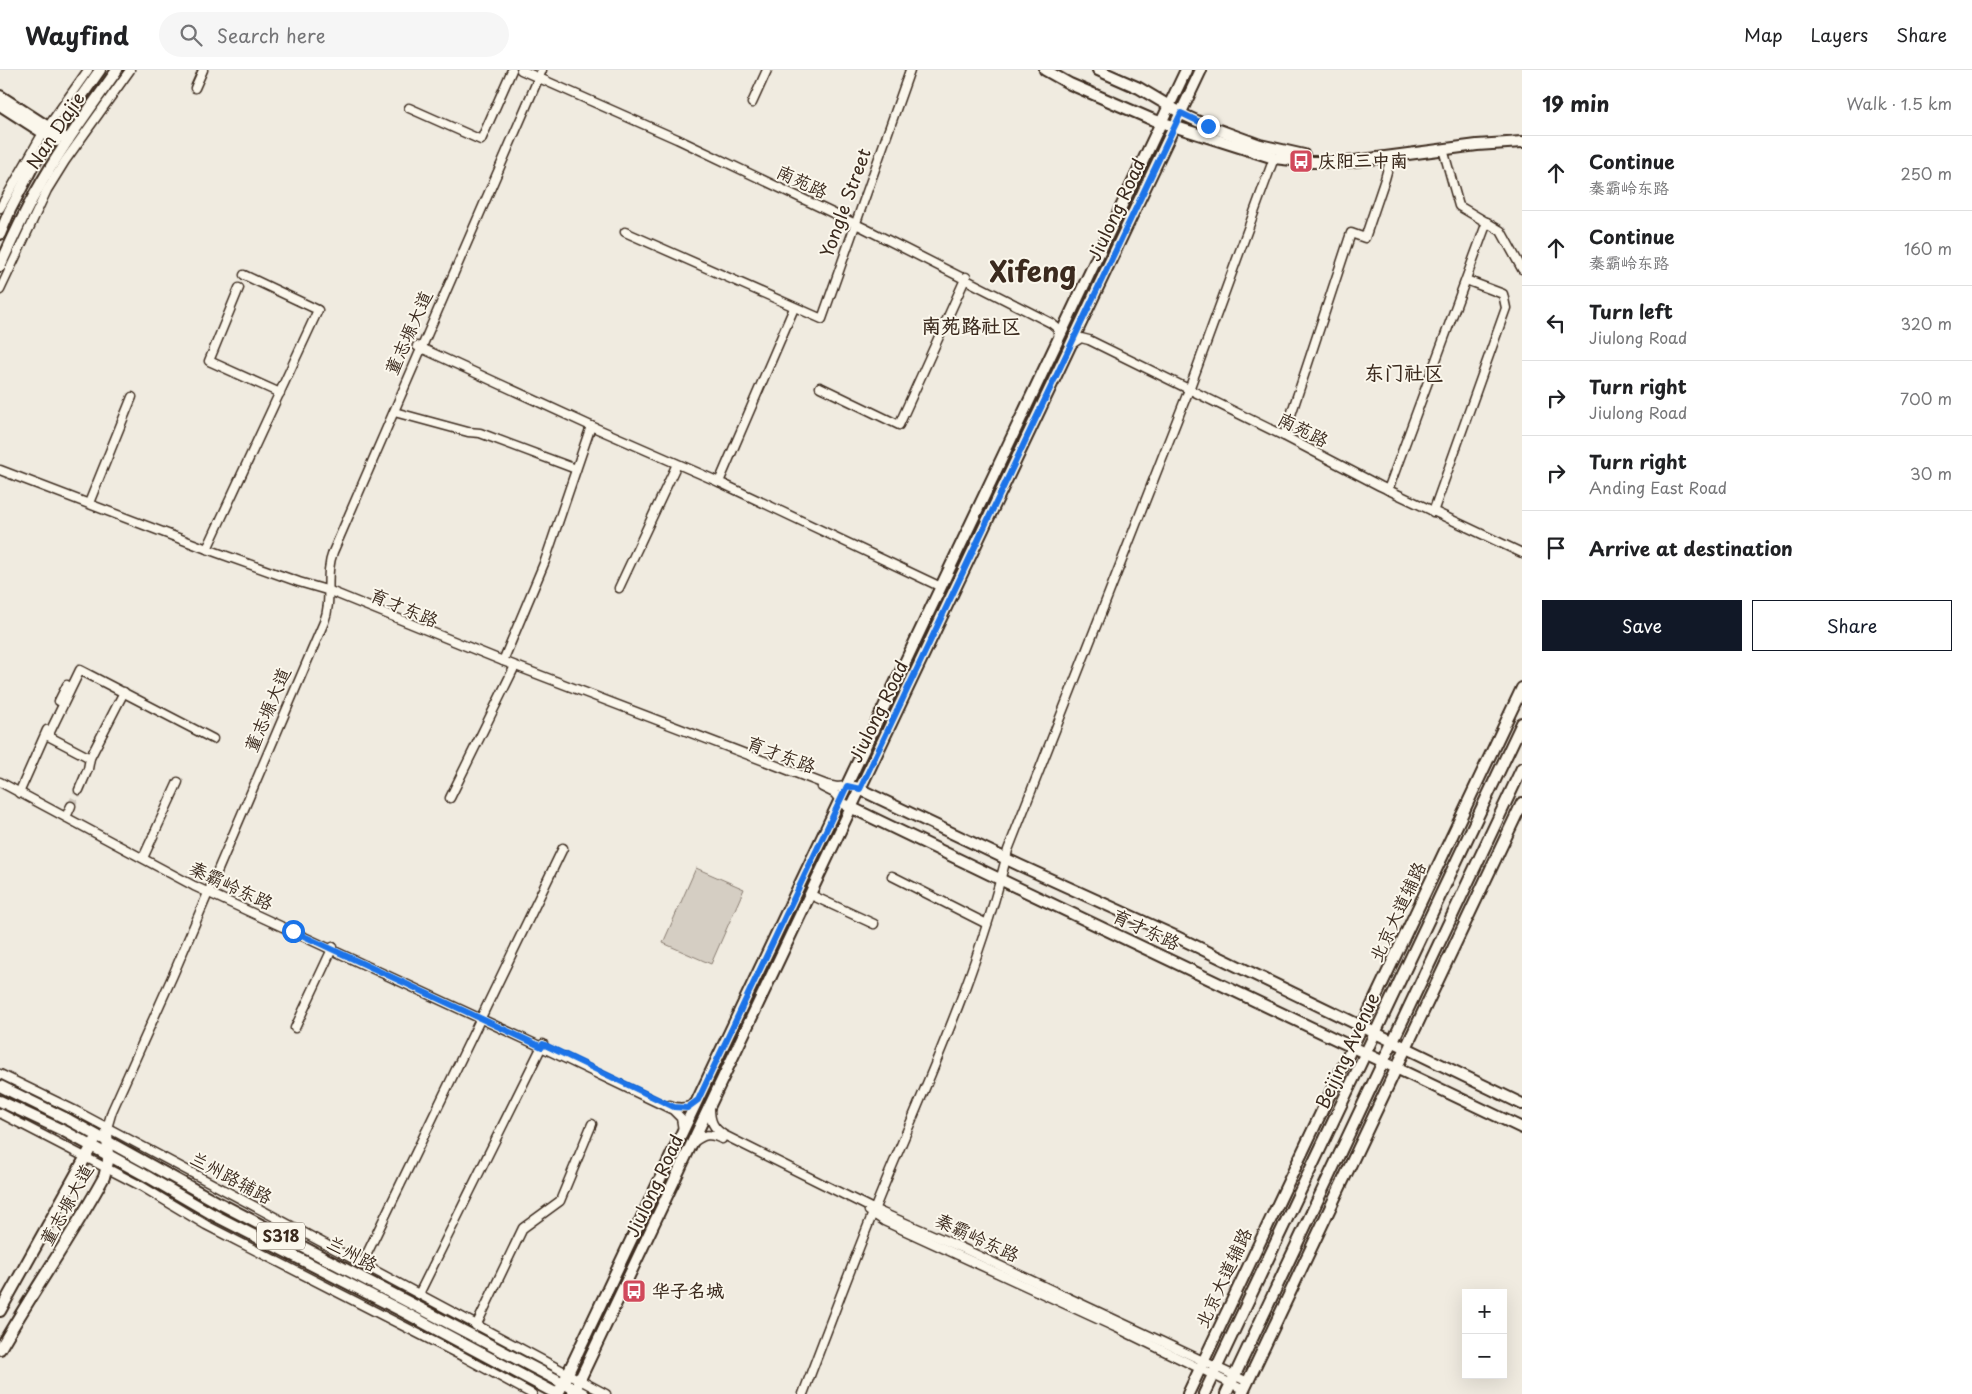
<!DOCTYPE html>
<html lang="en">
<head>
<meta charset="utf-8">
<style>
  body { margin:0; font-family:"Playpen Sans","LXGW WenKai TC",sans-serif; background:#f6f6f6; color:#202124 }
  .controls { position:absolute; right:15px; bottom:15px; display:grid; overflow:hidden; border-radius:0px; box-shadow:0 5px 20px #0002 }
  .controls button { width:45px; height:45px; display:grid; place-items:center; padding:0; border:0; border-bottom:1px solid #e0e0e0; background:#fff; color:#202124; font:25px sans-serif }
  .stop { position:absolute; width:15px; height:15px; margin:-11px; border:4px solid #1a73e8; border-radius:50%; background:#fff }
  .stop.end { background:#1a73e8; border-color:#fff; box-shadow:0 1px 5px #0008 }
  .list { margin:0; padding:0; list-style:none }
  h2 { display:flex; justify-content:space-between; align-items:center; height:65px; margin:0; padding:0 20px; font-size:21px }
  h2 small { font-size:16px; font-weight:400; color:#757577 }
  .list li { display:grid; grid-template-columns:32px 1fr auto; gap:15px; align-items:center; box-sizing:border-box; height:75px; padding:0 20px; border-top:1px solid #e0e0e0 }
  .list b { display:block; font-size:19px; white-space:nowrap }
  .list p { margin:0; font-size:16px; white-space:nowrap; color:#757577 }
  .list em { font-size:16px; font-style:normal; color:#757577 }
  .actions { display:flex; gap:10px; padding:15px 20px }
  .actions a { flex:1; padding:11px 0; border:1px solid #111827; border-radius:0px; text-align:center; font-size:18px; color:#111827 }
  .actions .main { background:#111827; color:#fff }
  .icon { flex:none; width:28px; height:28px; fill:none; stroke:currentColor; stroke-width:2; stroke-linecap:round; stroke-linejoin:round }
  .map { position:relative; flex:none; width:1522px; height:1324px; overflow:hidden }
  header { display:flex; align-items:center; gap:30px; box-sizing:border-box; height:70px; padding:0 25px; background:#fff; border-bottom:1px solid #e0e0e0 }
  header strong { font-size:24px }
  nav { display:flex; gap:28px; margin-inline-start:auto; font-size:18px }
  .search { width:350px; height:45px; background:#f6f6f6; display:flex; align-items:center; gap:12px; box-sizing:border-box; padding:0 18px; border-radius:28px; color:#757577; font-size:19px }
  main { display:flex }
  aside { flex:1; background:#fff }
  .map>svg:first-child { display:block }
</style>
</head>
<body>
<header>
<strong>Wayfind</strong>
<div class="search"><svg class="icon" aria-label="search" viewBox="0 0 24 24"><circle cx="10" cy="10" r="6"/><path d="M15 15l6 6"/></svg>Search here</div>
<nav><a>Map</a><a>Layers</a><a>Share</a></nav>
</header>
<main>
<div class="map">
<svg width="1522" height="1324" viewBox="0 0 1522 1324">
  <rect width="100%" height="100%" fill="#f0ebe0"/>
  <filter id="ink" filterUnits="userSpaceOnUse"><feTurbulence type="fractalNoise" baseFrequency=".02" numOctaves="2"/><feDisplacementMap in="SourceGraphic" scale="10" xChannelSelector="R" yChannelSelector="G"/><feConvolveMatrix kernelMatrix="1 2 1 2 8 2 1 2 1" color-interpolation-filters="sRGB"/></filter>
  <g filter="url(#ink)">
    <polygon fill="#d5cec3" stroke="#887c70" points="696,798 744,819 711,894 663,873"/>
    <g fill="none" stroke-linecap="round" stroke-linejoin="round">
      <polyline stroke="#ccc4b9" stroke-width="8" stroke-dasharray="8 4" stroke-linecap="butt" points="71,736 79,720"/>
      <g stroke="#3b2a1e" stroke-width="11">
        <g id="minor">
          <polyline points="521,0 677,69 864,158 1051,253 1057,258 1059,267"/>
          <polyline points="195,18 203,0"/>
          <polyline points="752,33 767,0"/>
          <polyline points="409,38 481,70 512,0"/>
          <polyline points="1443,79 1459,136 1501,161 1522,199"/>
          <polyline points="0,138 40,68 88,0"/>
          <polyline points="625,162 822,249 910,0"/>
          <polyline points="239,218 209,291 280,323"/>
          <polyline points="0,220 47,120 65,91 130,0"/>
          <polyline points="1072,274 1081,268 1089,270 1286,367 1380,416 1522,483"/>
          <polyline points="417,276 591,356 719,412 941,517"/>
          <polyline points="820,317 899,355 966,207"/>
          <polyline points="398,343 468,362 480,363 576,399"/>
          <polyline points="1284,366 1351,163 1365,168 1385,109 1391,87"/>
          <polyline points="0,400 207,479 299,512 330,521 503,591 827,715 837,717 847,716"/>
          <polyline points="719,412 794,238"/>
          <polyline points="1388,420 1487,152"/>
          <polyline points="89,433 132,327"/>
          <polyline points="1433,442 1506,238 1503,224 1466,210"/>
          <polyline points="207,479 318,240 244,205"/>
          <polyline points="619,518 677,394"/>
          <polyline points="503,591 545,491 591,356"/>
          <polyline points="59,631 67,615"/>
          <polyline points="90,688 48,666 80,600 213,669"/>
          <polyline points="0,712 194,816 533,973 673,1040 681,1048 683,1060"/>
          <polyline points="822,717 834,723 840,730"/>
          <polyline points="79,720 88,699 90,688 124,622"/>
          <polyline points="19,723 47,660"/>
          <polyline points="450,728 513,600"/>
          <polyline points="66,747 71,736"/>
          <polyline points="143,788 178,712"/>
          <polyline points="892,806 987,854"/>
          <polyline points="811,825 874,854"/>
          <polyline points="295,958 333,877"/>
          <polyline points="0,1004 76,1041 606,1324"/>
          <path d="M670 1035C680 1040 688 1038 696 1032"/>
          <path d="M710 1038C710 1051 713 1058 724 1065L871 1138 960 1177 1248 1312"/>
          <polyline points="0,1043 141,1116 206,1155 462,1286 532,1324"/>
          <path d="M107 1058 112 1041 173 905 324 552C333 529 324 505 333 482L542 0"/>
          <path d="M694 1072C704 1064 710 1063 722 1069"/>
          <polyline points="869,1141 884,1151 1115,1257 1244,1320"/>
          <polyline points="362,1194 563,778"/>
          <polyline points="419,1224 543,974"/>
          <polyline points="476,1256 523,1158 560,1131 592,1054"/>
          <path d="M803 1324C831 1251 858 1178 888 1106 933 999 981 893 1008 780L1190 317 1274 88"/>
        </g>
      </g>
      <g stroke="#3b2a1e" stroke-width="14">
        <g id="major">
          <polyline points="1045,0 1070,14 1151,49 1274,88 1310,92 1347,92 1477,75 1522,72"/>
          <polyline points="1098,0 1139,18 1186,46 1208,56 1260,75 1304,85"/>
          <polyline points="0,26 68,70"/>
          <polyline points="0,35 56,71"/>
          <polyline points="0,164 10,140 34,94 100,0"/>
          <path d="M0 196C11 172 22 147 35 124 59 80 89 40 117 0"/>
          <polyline points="855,717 1019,795 1175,866 1522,1034"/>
          <polyline points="846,735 1012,815 1522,1058"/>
          <polyline points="0,1016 69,1050 219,1133 584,1324"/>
          <polyline points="0,1031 64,1061 143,1104 212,1144 402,1241 557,1324"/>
          <polyline points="0,1241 94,1072"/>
          <path d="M0 1279C33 1221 72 1166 104 1107L108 1092 107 1058"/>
          <polyline points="558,1324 1186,0"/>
          <polyline points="573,1324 1201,0"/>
          <polyline points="1188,1324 1522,618"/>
          <polyline points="1204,1324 1522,653"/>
          <polyline points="1226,1324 1522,698"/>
          <polyline points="1242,1324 1522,733"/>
        </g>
      </g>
      <use href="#minor" stroke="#fbf7ec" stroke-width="8"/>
      <use href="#major" stroke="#fbf7ec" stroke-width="10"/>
    </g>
  </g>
  <g fill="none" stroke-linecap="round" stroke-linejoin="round" filter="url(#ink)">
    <polyline stroke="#1a73e8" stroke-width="6" points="293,861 542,977 543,974 674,1037 687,1038 698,1030 847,716 860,719 1181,43 1208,56"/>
  </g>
  <defs>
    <g id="bus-square" transform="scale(1.25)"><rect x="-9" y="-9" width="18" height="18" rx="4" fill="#d1495b" stroke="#fbf7ec"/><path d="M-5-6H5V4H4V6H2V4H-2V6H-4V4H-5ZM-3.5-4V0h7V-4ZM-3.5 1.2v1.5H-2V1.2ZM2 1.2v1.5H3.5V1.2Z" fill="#fff"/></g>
  </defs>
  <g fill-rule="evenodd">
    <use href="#bus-square" x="1301" y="91"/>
    <use href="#bus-square" x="634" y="1221"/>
  </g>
  <g text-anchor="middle" stroke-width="4" stroke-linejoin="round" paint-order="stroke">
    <rect fill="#fbf7ec" stroke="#75685c" stroke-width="1" x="257" y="1152.5" width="48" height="27" rx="4"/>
    <g font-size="16" font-weight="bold" fill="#3b2a1e">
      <text x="281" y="1172">S318</text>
    </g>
    <g font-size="18" fill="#3b2a1e" stroke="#fbf7ec">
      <text transform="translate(56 61) rotate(-56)" y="6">Nan Dajie</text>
      <text transform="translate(802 112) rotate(25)" y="6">南苑路</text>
      <text transform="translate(846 133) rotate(-70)" y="6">Yongle Street</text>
      <text transform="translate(1117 140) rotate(-65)" y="6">Jiulong Road</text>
      <text transform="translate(409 263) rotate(-66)" y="6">董志塬大道</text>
      <text transform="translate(1303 360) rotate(27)" y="6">南苑路</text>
      <text transform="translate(404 538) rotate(23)" y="6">育才东路</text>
      <text transform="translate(268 640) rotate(-67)" y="6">董志塬大道</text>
      <text transform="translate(879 642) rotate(-64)" y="6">Jiulong Road</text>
      <text transform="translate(781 685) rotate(21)" y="6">育才东路</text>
      <text transform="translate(231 816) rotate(25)" y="6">秦霸岭东路</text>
      <text transform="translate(1398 842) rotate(-65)" y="6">北京大道辅路</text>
      <text transform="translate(1146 860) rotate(25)" y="6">育才东路</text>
      <text transform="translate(1348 981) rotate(-65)" y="6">Beijing Avenue</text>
      <text transform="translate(231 1108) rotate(28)" y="6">兰州路辅路</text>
      <text transform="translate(655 1116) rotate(-65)" y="6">Jiulong Road</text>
      <text transform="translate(67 1135) rotate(-61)" y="6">董志塬大道</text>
      <text transform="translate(977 1168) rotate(25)" y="6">秦霸岭东路</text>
      <text transform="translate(352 1184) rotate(28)" y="6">兰州路</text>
      <text transform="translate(1224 1208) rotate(-65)" y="6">北京大道辅路</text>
    </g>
    <g font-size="18" font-weight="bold" fill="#3b2a1e" stroke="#fbf7ec" text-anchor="start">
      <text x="1318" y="97">庆阳三中南</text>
      <text x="652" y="1227">华子名城</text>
    </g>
    <g font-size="20" font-weight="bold" fill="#3b2a1e" stroke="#fbf7ec">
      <text x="971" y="263">南苑路社区</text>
      <text x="1404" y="310">东门社区</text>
    </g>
    <g font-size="28" font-weight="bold" fill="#3b2a1e" stroke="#fbf7ec">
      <text x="1033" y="212">Xifeng</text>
    </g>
  </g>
</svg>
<div class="controls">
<button>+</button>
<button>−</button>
</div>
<div class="stop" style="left:293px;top:861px"></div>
<div class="stop end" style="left:1208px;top:56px"></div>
</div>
<aside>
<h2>19 min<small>Walk · 1.5 km</small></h2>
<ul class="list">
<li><svg class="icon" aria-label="ahead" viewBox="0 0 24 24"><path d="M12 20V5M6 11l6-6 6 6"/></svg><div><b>Continue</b><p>秦霸岭东路</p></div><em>250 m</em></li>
<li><svg class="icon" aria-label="ahead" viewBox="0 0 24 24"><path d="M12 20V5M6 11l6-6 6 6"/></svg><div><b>Continue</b><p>秦霸岭东路</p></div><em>160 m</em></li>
<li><svg class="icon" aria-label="left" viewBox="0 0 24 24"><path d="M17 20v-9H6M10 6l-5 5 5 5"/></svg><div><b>Turn left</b><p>Jiulong Road</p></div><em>320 m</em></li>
<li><svg class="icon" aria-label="right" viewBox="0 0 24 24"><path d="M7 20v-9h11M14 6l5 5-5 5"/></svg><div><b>Turn right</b><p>Jiulong Road</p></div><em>700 m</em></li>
<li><svg class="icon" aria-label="right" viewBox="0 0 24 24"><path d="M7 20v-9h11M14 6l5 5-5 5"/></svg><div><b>Turn right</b><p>Anding East Road</p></div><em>30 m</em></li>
<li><svg class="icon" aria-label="arrive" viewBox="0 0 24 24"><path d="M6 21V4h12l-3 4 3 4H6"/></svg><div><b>Arrive at destination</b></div></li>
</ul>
<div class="actions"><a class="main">Save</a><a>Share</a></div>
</aside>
</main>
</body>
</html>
